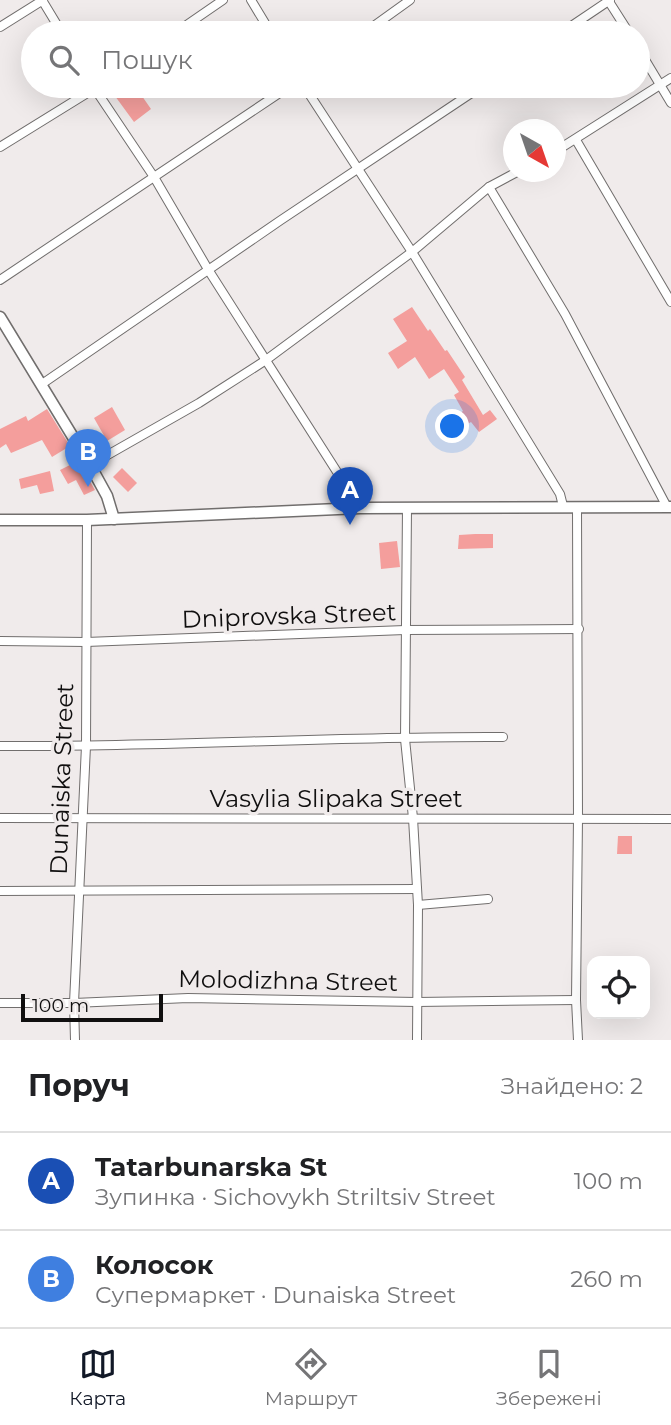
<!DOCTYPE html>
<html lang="uk">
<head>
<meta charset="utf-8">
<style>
  body { margin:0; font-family:Montserrat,sans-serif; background:#f2f2f2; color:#202124 }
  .controls { position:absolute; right:21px; bottom:21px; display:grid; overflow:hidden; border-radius:14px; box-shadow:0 7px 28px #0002 }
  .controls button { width:63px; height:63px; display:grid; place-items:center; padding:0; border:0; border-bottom:2px solid #e0e0e0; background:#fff; color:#202124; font:35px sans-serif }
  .compass { position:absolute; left:503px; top:119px; width:63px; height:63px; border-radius:50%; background:#fff; box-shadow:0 7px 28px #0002; rotate:140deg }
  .scale { position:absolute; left:21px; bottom:18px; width:142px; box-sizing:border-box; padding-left:7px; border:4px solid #100f0f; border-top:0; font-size:19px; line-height:24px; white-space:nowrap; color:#100f0f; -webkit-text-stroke:5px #f0ebeb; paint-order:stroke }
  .you { position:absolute; left:453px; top:427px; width:24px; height:24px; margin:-18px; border:5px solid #fff; border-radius:50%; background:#1a73e8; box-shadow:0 0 0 10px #1a73e833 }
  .badge { display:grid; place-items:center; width:46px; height:46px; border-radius:50%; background:#111827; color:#fff; font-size:23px; font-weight:700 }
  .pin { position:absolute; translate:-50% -58px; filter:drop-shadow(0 2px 4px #0008) }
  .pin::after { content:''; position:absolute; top:37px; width:24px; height:21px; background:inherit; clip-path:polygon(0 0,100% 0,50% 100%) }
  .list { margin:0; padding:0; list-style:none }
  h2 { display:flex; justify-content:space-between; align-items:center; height:91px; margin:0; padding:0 28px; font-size:30px }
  h2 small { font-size:23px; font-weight:400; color:#757577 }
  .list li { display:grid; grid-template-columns:46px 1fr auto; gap:21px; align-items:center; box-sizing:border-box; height:98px; padding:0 28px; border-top:2px solid #e0e0e0 }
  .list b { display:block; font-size:26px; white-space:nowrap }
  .list p { margin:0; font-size:23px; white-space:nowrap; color:#757577 }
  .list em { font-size:23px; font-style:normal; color:#757577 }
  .icon { flex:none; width:38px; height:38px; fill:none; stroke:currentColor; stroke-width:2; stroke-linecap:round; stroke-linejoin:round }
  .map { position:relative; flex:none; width:671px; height:1040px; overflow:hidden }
  .search { position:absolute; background:#fff; box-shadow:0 7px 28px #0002; left:21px; right:21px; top:21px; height:77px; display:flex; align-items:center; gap:18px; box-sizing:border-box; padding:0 24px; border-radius:38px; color:#757577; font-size:26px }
  .sheet { height:287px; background:#fff }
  nav { display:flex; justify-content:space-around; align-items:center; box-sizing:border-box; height:98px; border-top:2px solid #e0e0e0; background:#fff; font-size:19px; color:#757577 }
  nav a { display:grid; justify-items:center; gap:4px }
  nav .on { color:#111827 }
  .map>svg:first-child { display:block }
</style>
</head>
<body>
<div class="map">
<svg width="671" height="1040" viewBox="0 0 671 1040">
  <rect width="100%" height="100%" fill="#f0ebeb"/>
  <g fill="#f49e9c">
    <polygon points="117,86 135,86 151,109 134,122 115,96 121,93"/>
    <polygon points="412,307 428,331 430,329 445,351 447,350 465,377 462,380 483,415 490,410 497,419 479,432 471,422 458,430 451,419 463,411 454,395 459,392 444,369 429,379 415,357 398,369 388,353 407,341 393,319"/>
    <polygon points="112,407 125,430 107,441 94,418"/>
    <polygon points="47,409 70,446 52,457 42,440 11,453 6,444 0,448 0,429 26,416 28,421"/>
    <polygon points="78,461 95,490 84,495 76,480 68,484 60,470"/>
    <polygon points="122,468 137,483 128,492 113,477"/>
    <polygon points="50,471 54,491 40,494 37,485 21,489 19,479"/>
    <polygon points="475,534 493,534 493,548 458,549 459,535"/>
    <polygon points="397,541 400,567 381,569 379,543"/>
    <polygon points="618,836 632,836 632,854 617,854"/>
  </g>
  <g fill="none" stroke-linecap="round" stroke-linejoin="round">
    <g stroke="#716e6d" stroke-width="10">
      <g id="street">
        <polyline points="42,0 62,33"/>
        <polyline points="251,0 271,33"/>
        <polyline points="608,0 629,33"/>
        <polyline points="0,27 43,0"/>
        <polyline points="175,33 223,0"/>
        <polyline points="364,33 410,0"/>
        <polyline points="561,33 610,0"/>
        <polyline points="638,48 671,103"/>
        <polyline points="93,86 154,177 209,271 360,508"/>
        <polyline points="304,86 412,252 560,494 563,506"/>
        <polyline points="576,140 671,302"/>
        <polyline points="0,147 97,87"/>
        <polyline points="556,151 671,78"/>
        <polyline points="489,187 565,314 667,507"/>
        <polyline points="0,280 290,86"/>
        <polyline points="42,384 281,220 482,86"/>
        <polyline points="90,465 199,403 266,360 412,252 489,187 517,172"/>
        <polyline points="577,507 578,818 576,1000 578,1040"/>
        <polyline points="407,508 405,739 413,818 418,905 417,1040"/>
        <polyline points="0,641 86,642 405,630 579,629"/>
        <path d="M0 746C168 747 335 736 503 737"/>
        <polyline points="0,818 671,819"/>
        <polyline points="0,891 417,889"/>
        <polyline points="418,905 488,899"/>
        <polyline points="0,1003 74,1003 188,998 417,1002 576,1000"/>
        <polyline points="75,1040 74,1003 86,746 87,520"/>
      </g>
    </g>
    <g stroke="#716e6d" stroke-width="13">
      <g id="secondary">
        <polyline points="0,317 90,465 107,496 114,519"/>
        <polyline points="0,520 87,520 360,508 671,507"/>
      </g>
    </g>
    <use href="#street" stroke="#fff" stroke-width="8"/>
    <use href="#secondary" stroke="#fff" stroke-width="10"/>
  </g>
  <g text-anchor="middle" stroke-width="7" stroke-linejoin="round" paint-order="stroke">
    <g font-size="24" fill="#100f0f" stroke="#f0ebeb">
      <text transform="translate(289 616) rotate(-2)" y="8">Dniprovska Street</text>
      <text transform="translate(62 779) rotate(-88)" y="8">Dunaiska Street</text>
      <text x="336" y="807">Vasylia Slipaka Street</text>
      <text transform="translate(288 981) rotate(1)" y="8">Molodizhna Street</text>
    </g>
  </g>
</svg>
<div class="controls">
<button><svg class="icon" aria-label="locate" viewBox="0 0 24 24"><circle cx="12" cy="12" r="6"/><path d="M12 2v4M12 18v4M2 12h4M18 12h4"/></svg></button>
</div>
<svg class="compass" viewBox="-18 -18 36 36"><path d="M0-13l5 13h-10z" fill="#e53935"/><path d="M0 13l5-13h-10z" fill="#757577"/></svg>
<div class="scale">100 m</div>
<div class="you"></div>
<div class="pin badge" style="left:350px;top:525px;background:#1a4fb4">A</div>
<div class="pin badge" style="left:88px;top:487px;background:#3f7fe0">B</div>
<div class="search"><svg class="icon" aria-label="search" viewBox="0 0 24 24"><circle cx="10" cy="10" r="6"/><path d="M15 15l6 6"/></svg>Пошук</div>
</div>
<section class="sheet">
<h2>Поруч<small>Знайдено: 2</small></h2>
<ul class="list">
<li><span class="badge" style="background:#1a4fb4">A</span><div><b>Tatarbunarska St</b><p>Зупинка · Sichovykh Striltsiv Street</p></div><em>100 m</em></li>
<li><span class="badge" style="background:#3f7fe0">B</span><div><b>Колосок</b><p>Супермаркет · Dunaiska Street</p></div><em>260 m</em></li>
</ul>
</section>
<nav>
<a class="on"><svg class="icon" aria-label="map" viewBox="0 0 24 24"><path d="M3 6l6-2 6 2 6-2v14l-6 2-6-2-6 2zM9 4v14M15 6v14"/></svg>Карта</a>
<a><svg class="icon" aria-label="directions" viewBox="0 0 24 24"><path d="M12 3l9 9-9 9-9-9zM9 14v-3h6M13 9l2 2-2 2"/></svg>Маршрут</a>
<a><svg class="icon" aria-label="saved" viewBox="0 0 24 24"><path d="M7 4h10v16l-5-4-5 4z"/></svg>Збережені</a>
</nav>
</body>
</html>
